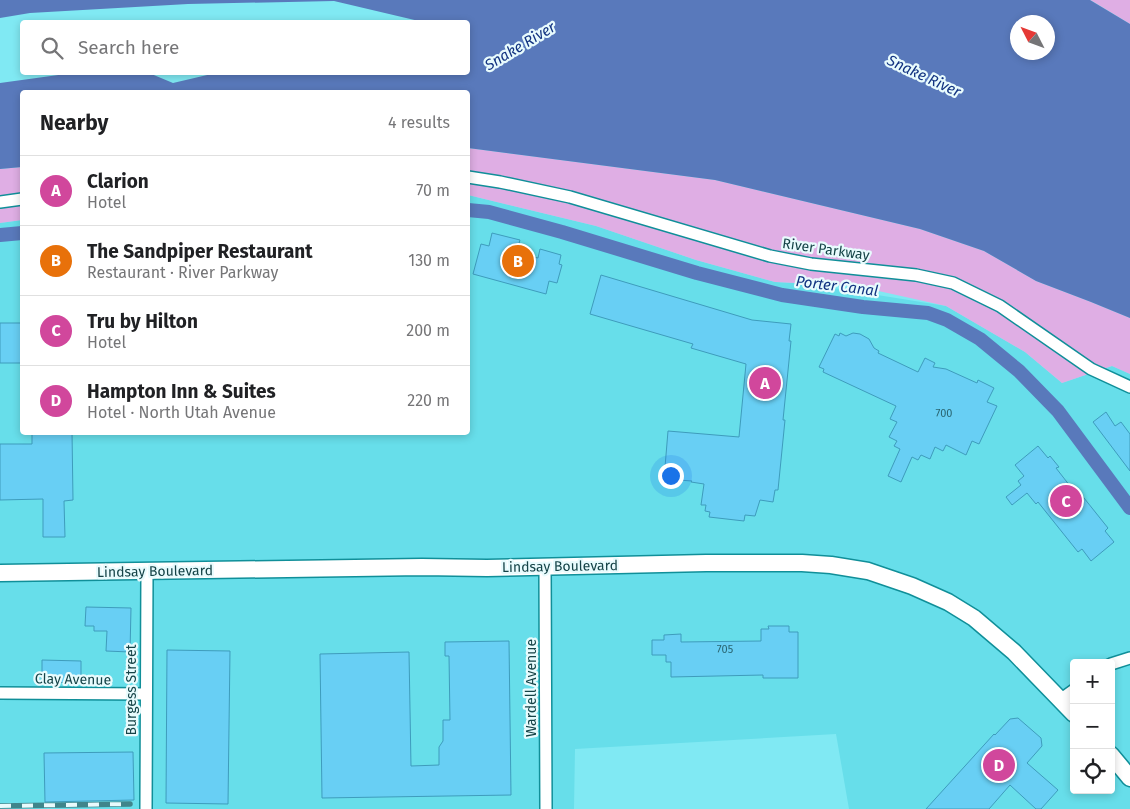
<!DOCTYPE html>
<html lang="en">
<head>
<meta charset="utf-8">
<style>
  body { margin:0; font-family:"Fira Sans",sans-serif; background:#f2f2f2; color:#202124 }
  .controls { position:absolute; right:15px; bottom:15px; display:grid; overflow:hidden; border-radius:5px; box-shadow:0 2px 8px #0003 }
  .controls button { width:45px; height:45px; display:grid; place-items:center; padding:0; border:0; border-bottom:1px solid #e0e0e0; background:#fff; color:#202124; font:25px sans-serif }
  .compass { position:absolute; left:1010px; top:15px; width:45px; height:45px; border-radius:50%; background:#fff; box-shadow:0 2px 8px #0003; rotate:312deg }
  .you { position:absolute; left:670px; top:475px; width:18px; height:18px; margin:-12px; border:4px solid #fff; border-radius:50%; background:#1a73e8; box-shadow:0 0 0 8px #1a73e833 }
  .badge { display:grid; place-items:center; width:32px; height:32px; border-radius:50%; background:#2563eb; color:#fff; font-size:16px; font-weight:700 }
  .pin { position:absolute; translate:-50% -50%; border:2px solid #fff; box-shadow:0 1px 5px #0006 }
  .list { margin:0; padding:0; list-style:none }
  h2 { display:flex; justify-content:space-between; align-items:center; height:65px; margin:0; padding:0 20px; font-size:21px }
  h2 small { font-size:16px; font-weight:400; color:#757577 }
  .list li { display:grid; grid-template-columns:32px 1fr auto; gap:15px; align-items:center; box-sizing:border-box; height:70px; padding:0 20px; border-top:1px solid #e0e0e0 }
  .list b { display:block; font-size:19px; white-space:nowrap }
  .list p { margin:0; font-size:16px; white-space:nowrap; color:#757577 }
  .list em { font-size:16px; font-style:normal; color:#757577 }
  .icon { flex:none; width:28px; height:28px; fill:none; stroke:currentColor; stroke-width:2; stroke-linecap:round; stroke-linejoin:round }
  .map { position:relative; flex:none; width:1130px; height:809px; overflow:hidden }
  .search { position:absolute; background:#fff; box-shadow:0 2px 8px #0003; left:20px; top:20px; width:450px; height:55px; display:flex; align-items:center; gap:12px; box-sizing:border-box; padding:0 18px; border-radius:5px; color:#757577; font-size:19px }
  .panel { position:absolute; background:#fff; box-shadow:0 2px 8px #0003; left:20px; top:90px; width:450px; height:345px; border-radius:5px }
  .map>svg:first-child { display:block }
</style>
</head>
<body>
<div class="map">
<svg width="1130" height="809" viewBox="0 0 1130 809">
  <rect width="100%" height="100%" fill="#80e9f3"/>
  <path fill="#67deea" fill-rule="evenodd" d="M468 195 596 226 696 260 775 282 809 284 946 306 1025 352 1062 383 1112 366 1130 374V809H849L836 734 575 749 574 809H0V223L22 220V432H468ZM1074 663H1111V790H1074Z"/>
  <g fill="#dfaee4">
    <polygon points="1090,0 1130,0 1130,24 1092,1"/>
    <polygon points="468,148 715,180 920,229 984,251 1036,281 1091,302 1130,318 1130,374 1112,366 1062,383 1025,352 946,306 856,286 775,282 696,260 596,226 468,195"/>
    <polygon points="22,167 22,220 0,223 0,169"/>
  </g>
  <path fill="#5979bb" fill-rule="evenodd" d="M0 0H1090L1130 24V318L1091 302 1036 281 984 251 920 229 715 180 468 148V92H22V167L0 169V83L80 72 149 73 173 83 220 72H468V22H423L334 1 188 4 30 13 0 18ZM1018 22H1048V52H1018Z"/>
  <g fill="none" stroke-linecap="round" stroke-linejoin="round">
    <g stroke="#5979bb" stroke-width="14">
      <polyline points="468,210 489,212 562,232 697,273 782,295 863,307 928,313 947,320 980,339 1019,371 1058,411 1130,508"/>
      <polyline points="0,235 22,233"/>
    </g>
  </g>
  <g fill="#68cff4" stroke="#3e9cbc">
    <polygon points="492,233 520,240 516,253 538,258 540,249 561,255 559,264 562,265 557,283 549,281 546,294 473,274 481,244 489,246"/>
    <polygon points="601,275 752,320 791,324 789,341 791,341 783,420 785,420 778,490 775,490 773,502 760,500 755,516 745,515 744,521 709,517 710,512 705,511 706,505 701,505 704,484 691,482 692,481 664,479 668,431 739,437 746,364 691,348 693,344 590,314"/>
    <rect x="0" y="323" width="22" height="40"/>
    <polygon points="840,333 846,336 853,333 860,334 869,339 874,348 879,351 878,353 918,372 925,358 935,363 933,367 946,369 977,383 978,380 994,388 987,402 997,406 979,444 972,441 966,455 946,445 943,451 935,447 930,459 921,455 918,460 912,457 901,482 888,476 900,449 894,446 897,441 889,437 897,422 890,419 896,406 823,372 824,369 819,367 835,334 839,336"/>
    <polygon points="1106,412 1115,426 1121,422 1130,434 1130,471 1093,422"/>
    <polygon points="32,432 72,432 73,500 64,501 65,537 43,537 43,499 0,500 0,444 32,444"/>
    <polygon points="1038,446 1048,458 1050,456 1059,467 1056,468 1077,495 1080,493 1108,528 1105,531 1114,542 1091,561 1082,549 1078,552 1038,502 1036,504 1027,493 1012,505 1006,497 1021,485 1018,481 1024,476 1015,465"/>
    <polygon points="86,607 131,608 130,652 106,651 107,631 94,631 94,626 85,626"/>
    <polygon points="768,626 789,626 789,632 798,632 798,678 763,678 763,675 671,677 671,662 666,662 666,655 652,655 652,640 664,640 664,635 681,634 681,642 761,641 761,629 769,629"/>
    <polygon points="509,641 511,795 322,798 320,654 409,652 411,766 439,765 439,747 443,741 443,720 450,720 449,656 445,656 445,642"/>
    <polygon points="167,650 230,651 228,804 166,803"/>
    <polygon points="42,660 81,661 81,683 42,682"/>
    <polygon points="1018,718 1041,738 1042,746 1027,763 1058,790 1041,809 1036,809 1010,785 989,809 926,809 994,734 995,735 1010,719"/>
    <polygon points="133,752 134,800 45,802 44,753"/>
  </g>
  <g fill="none" stroke-linecap="round" stroke-linejoin="round">
    <g stroke="#108f99" stroke-width="14">
      <g id="street">
        <polyline points="468,177 500,182 570,197 770,256 811,264 916,275 953,283 1000,306 1091,369 1130,387"/>
        <polyline points="0,202 22,199"/>
        <polyline points="545,566 546,809"/>
        <polyline points="1111,664 1130,658"/>
        <polyline points="0,693 146,694"/>
        <polyline points="1060,700 1074,690"/>
        <polyline points="146,809 147,571"/>
      </g>
    </g>
    <g stroke="#108f99" stroke-width="19">
      <g id="secondary">
        <polyline points="0,573 422,567 487,568 706,563 802,563 831,565 868,571 912,586 948,602 974,618 1014,652 1074,714"/>
        <polyline points="1111,755 1130,778"/>
      </g>
    </g>
    <use href="#street" stroke="#fff" stroke-width="11"/>
    <use href="#secondary" stroke="#fff" stroke-width="16"/>
    <g stroke="#40858b" stroke-width="5.5">
      <polyline id="rail" points="0,806 130,804"/>
    </g>
    <use href="#rail" stroke="#e8fbfd" stroke-width="4" stroke-dasharray="11" stroke-linecap="butt"/>
  </g>
  <g text-anchor="middle" stroke-width="4.5" stroke-linejoin="round" paint-order="stroke">
    <g font-size="11" fill="#2a6672">
      <text x="944" y="417">700</text>
      <text x="725" y="653">705</text>
    </g>
    <g font-size="14" fill="#154347" stroke="#e8fbfd">
      <text transform="translate(826 249) rotate(8)" y="5">River Parkway</text>
      <text transform="translate(560 566) rotate(-1)" y="5">Lindsay Boulevard</text>
      <text transform="translate(155 571) rotate(-1)" y="5">Lindsay Boulevard</text>
      <text transform="translate(73 679) rotate(1)" y="5">Clay Avenue</text>
      <text transform="translate(531 688) rotate(-90)" y="5">Wardell Avenue</text>
      <text transform="translate(131 690) rotate(-90)" y="5">Burgess Street</text>
    </g>
    <g font-size="15" font-style="italic" fill="#123381" stroke="#e8fbfd">
      <text transform="translate(520 46) rotate(-31)" y="5">Snake River</text>
      <text transform="translate(924 76) rotate(25)" y="5">Snake River</text>
      <text transform="translate(837 286) rotate(7)" y="5">Porter Canal</text>
    </g>
  </g>
</svg>
<div class="controls">
<button>+</button>
<button>−</button>
<button><svg class="icon" aria-label="locate" viewBox="0 0 24 24"><circle cx="12" cy="12" r="6"/><path d="M12 2v4M12 18v4M2 12h4M18 12h4"/></svg></button>
</div>
<svg class="compass" viewBox="-18 -18 36 36"><path d="M0-13l5 13h-10z" fill="#e53935"/><path d="M0 13l5-13h-10z" fill="#757577"/></svg>
<div class="you"></div>
<div class="pin badge" style="left:765px;top:383px;background:#d1479c">A</div>
<div class="pin badge" style="left:518px;top:261px;background:#e8710a">B</div>
<div class="pin badge" style="left:1066px;top:501px;background:#d1479c">C</div>
<div class="pin badge" style="left:999px;top:765px;background:#d1479c">D</div>
<div class="search"><svg class="icon" aria-label="search" viewBox="0 0 24 24"><circle cx="10" cy="10" r="6"/><path d="M15 15l6 6"/></svg>Search here</div>
<section class="panel">
<h2>Nearby<small>4 results</small></h2>
<ul class="list">
<li><span class="badge" style="background:#d1479c">A</span><div><b>Clarion</b><p>Hotel</p></div><em>70 m</em></li>
<li><span class="badge" style="background:#e8710a">B</span><div><b>The Sandpiper Restaurant</b><p>Restaurant · River Parkway</p></div><em>130 m</em></li>
<li><span class="badge" style="background:#d1479c">C</span><div><b>Tru by Hilton</b><p>Hotel</p></div><em>200 m</em></li>
<li><span class="badge" style="background:#d1479c">D</span><div><b>Hampton Inn &amp; Suites</b><p>Hotel · North Utah Avenue</p></div><em>220 m</em></li>
</ul>
</section>
</div>
</body>
</html>
